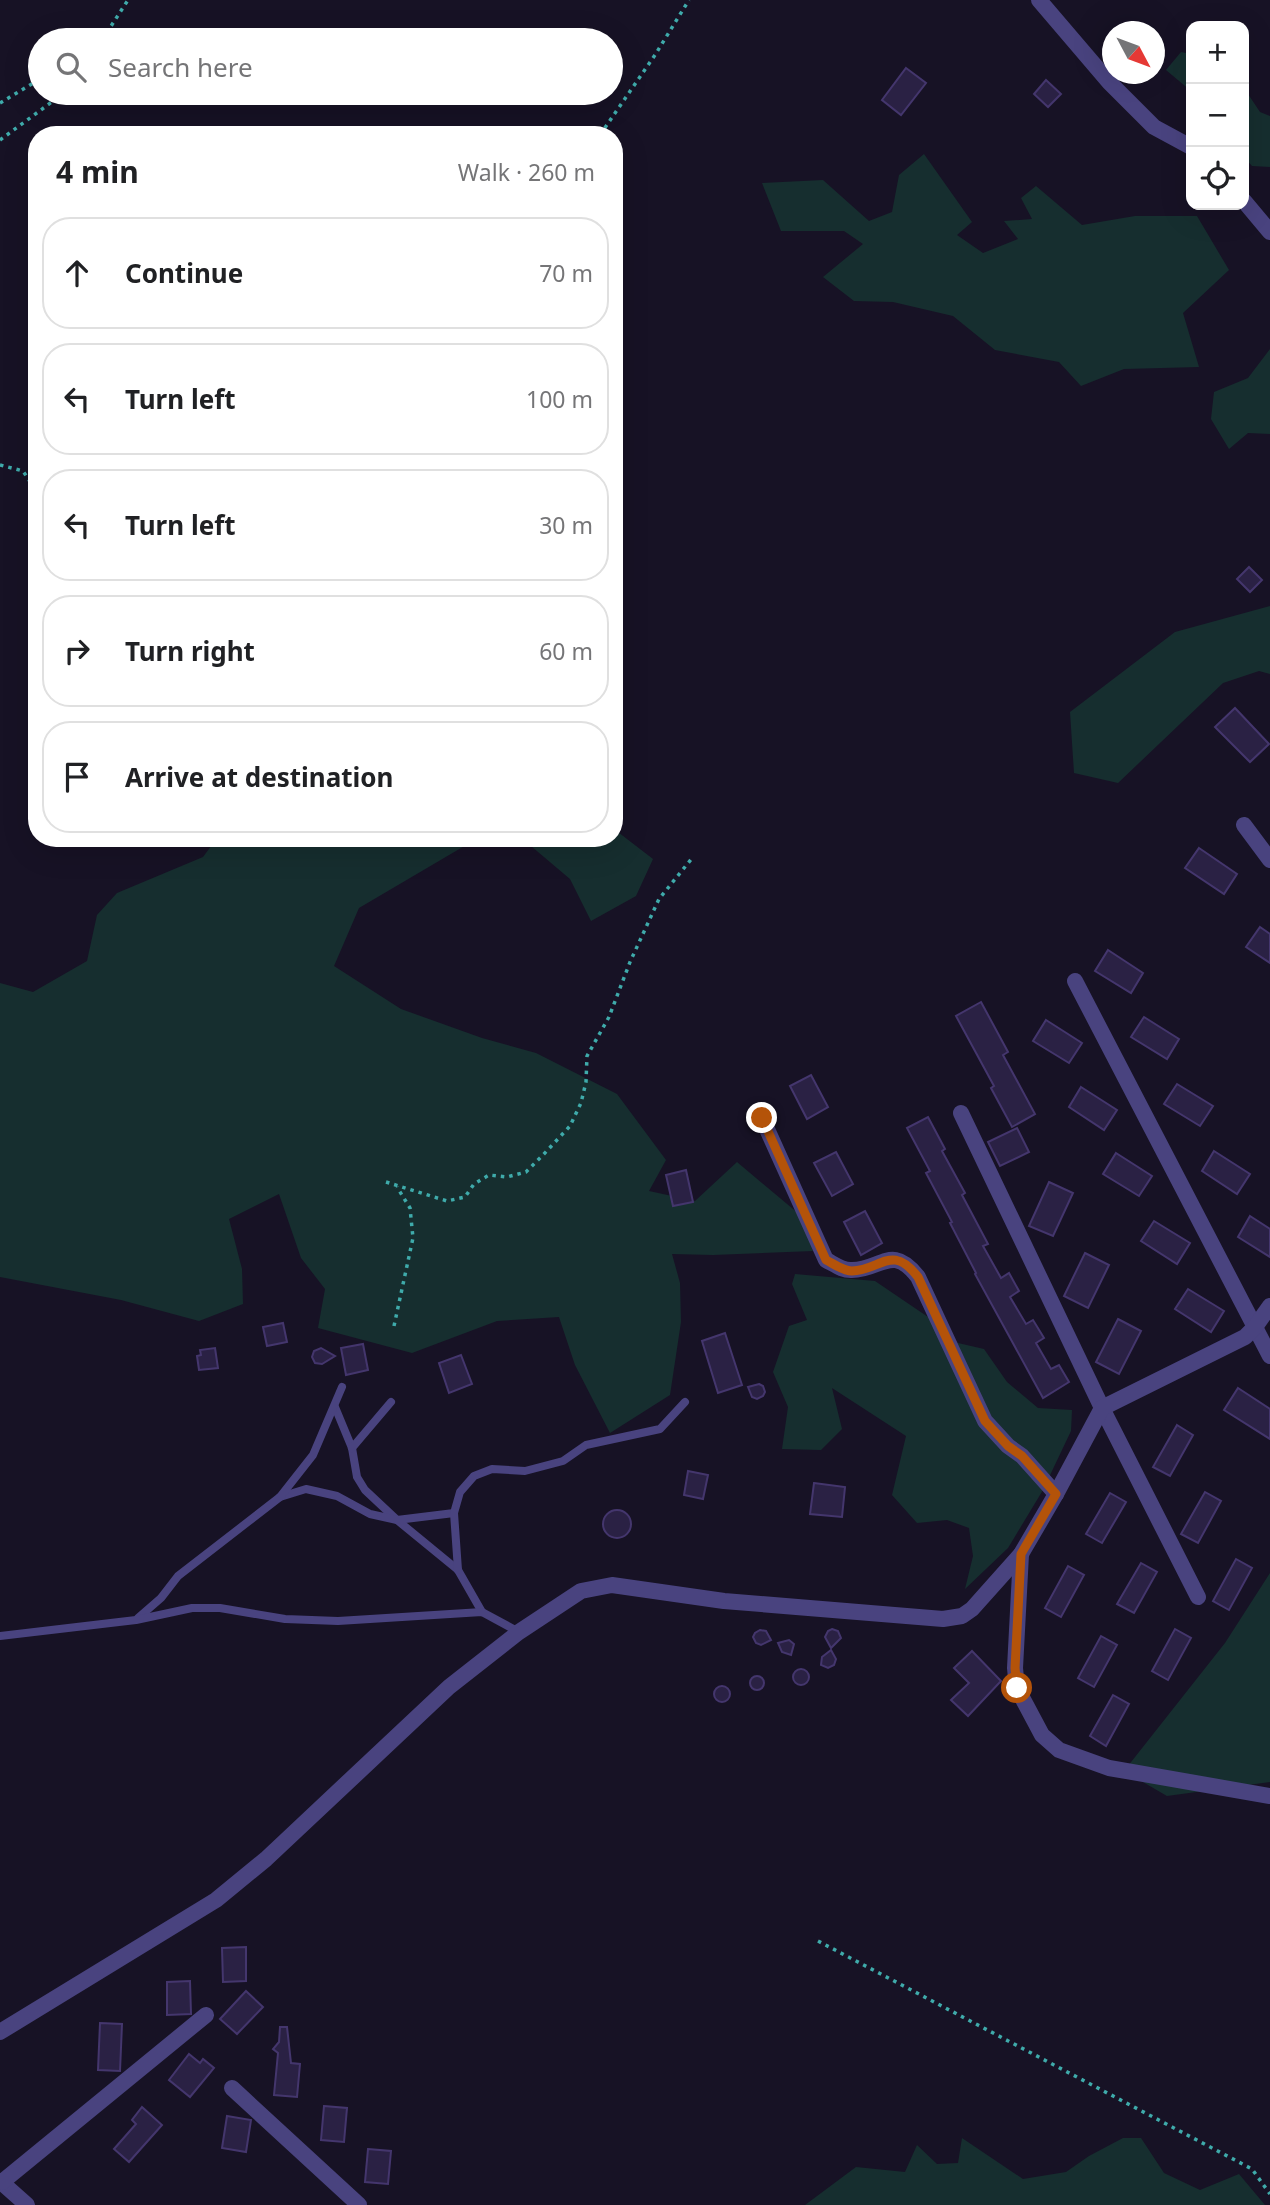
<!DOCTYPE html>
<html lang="en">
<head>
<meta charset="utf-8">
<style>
  body { margin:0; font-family:"Noto Sans",sans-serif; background:#f2f2f2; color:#202124 }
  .controls { position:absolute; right:21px; top:21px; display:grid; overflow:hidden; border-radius:14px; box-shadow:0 7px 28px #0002 }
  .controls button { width:63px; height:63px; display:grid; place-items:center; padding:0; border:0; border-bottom:2px solid #e0e0e0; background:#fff; color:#202124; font:35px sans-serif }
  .compass { position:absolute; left:1102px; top:21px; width:63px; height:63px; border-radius:50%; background:#fff; box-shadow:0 7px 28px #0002; rotate:131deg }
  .stop { position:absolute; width:21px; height:21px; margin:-16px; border:5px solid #b45309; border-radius:50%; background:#fff }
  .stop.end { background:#b45309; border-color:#fff; box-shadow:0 2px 7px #0008 }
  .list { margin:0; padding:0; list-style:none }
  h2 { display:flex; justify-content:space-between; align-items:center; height:91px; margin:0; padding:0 28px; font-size:30px }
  h2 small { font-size:23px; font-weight:400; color:#757577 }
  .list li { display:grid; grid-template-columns:46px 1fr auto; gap:21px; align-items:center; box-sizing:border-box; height:112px; margin:0 14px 14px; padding:0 14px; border:2px solid #e0e0e0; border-radius:28px }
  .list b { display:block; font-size:26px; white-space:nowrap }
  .list em { font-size:23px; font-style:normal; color:#757577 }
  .icon { flex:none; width:38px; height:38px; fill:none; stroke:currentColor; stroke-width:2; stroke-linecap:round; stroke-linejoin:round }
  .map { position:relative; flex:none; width:1270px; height:2205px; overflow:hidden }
  .search { position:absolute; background:#fff; box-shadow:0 7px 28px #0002; left:28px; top:28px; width:595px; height:77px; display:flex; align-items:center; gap:18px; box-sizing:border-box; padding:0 24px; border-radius:38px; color:#757577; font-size:26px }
  .panel { position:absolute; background:#fff; box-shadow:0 7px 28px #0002; left:28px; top:126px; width:595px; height:721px; border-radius:28px }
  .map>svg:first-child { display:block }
</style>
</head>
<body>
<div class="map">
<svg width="1270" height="2205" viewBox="0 0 1270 2205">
  <rect width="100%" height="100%" fill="#171225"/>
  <g fill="#162e2f">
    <polygon points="1181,52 1191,54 1191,91 1166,70"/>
    <polygon points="1244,88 1260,112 1270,116 1270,167 1252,166 1244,157"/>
    <polygon points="924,154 972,222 957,235 983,253 1018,239 1004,221 1032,219 1021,198 1036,186 1082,225 1135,216 1197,216 1229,270 1183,313 1199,367 1124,369 1081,386 1059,362 995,350 953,316 893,302 854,301 823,277 863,244 844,231 781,231 762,183 823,180 869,221 892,212 899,175"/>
    <polygon points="1270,349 1270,434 1248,433 1229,449 1211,419 1214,392 1248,378"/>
    <polygon points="1270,606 1270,674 1259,671 1223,683 1118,783 1074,773 1070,712 1175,632"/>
    <polygon points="614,829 653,859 636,896 591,921 570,879 531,846 511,838 614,838"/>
    <polygon points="217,838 478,838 359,908 334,966 401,1009 482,1038 536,1053 617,1094 666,1160 649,1191 695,1201 737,1162 805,1219 813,1251 713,1255 672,1254 680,1283 681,1322 670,1395 610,1433 575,1365 559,1317 497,1321 412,1353 318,1328 325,1289 301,1258 279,1194 229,1219 242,1269 243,1304 199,1321 121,1300 0,1277 0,983 33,992 87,961 97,915 117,893 203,857"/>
    <polygon points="795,1274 875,1281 931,1319 958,1343 984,1349 1007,1382 1038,1408 1072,1410 1071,1431 1043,1490 1008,1548 965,1589 973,1556 969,1528 947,1520 917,1523 892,1495 906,1436 832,1388 842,1429 821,1450 782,1449 788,1407 773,1372 789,1326 807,1320 792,1284"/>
    <polygon points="1270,1573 1270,1782 1167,1796 1124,1771 1225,1643"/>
    <polygon points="962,2138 1023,2179 1066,2172 1089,2156 1123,2138 1141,2138 1164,2173 1200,2190 1239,2174 1265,2205 805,2205 856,2167 905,2172 917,2145 937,2164 958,2163"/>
  </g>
  <g fill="#2a2144" stroke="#44366d" stroke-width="2">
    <polygon points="906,68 926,83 901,115 882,100"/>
    <polygon points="1046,80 1061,94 1048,107 1034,94"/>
    <polygon points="1249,567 1262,580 1250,592 1237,579"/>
    <polygon points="1235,708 1269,744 1250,762 1215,727"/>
    <polygon points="1199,848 1237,874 1224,894 1185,868"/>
    <polygon points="1260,927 1270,934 1270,963 1246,947"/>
    <polygon points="1108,950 1143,973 1131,993 1095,971"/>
    <polygon points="981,1002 1008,1052 1003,1055 1035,1114 1012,1127 991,1088 994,1086 956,1016"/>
    <polygon points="1144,1017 1179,1039 1167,1059 1131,1037"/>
    <polygon points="1046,1020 1082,1043 1069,1063 1033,1041"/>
    <polygon points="811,1075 828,1107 807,1119 790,1086"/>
    <polygon points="1177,1084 1213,1106 1200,1126 1164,1104"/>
    <polygon points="1081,1087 1117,1110 1104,1130 1069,1107"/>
    <polygon points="928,1117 945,1149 942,1151 965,1193 962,1195 988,1244 983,1246 1001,1278 1009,1273 1019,1291 1010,1297 1026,1324 1033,1320 1044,1338 1036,1343 1051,1369 1059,1365 1069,1382 1043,1398 975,1274 976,1273 950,1223 952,1222 926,1173 930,1171 907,1128"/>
    <polygon points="1017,1128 1029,1152 1000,1166 988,1142"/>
    <polygon points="1214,1151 1250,1174 1237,1194 1202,1171"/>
    <polygon points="836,1152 853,1184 832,1196 814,1163"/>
    <polygon points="1116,1153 1152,1176 1139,1196 1103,1174"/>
    <polygon points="686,1170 693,1202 673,1206 666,1175"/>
    <polygon points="1049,1182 1073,1193 1053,1236 1029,1226"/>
    <polygon points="865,1211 882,1243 861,1255 844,1222"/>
    <polygon points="1250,1216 1270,1229 1270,1257 1238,1237"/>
    <polygon points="1154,1221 1190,1243 1177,1264 1141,1241"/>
    <polygon points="1085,1253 1109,1265 1088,1308 1064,1296"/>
    <polygon points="1188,1289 1224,1311 1211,1332 1175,1309"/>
    <polygon points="1118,1319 1141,1331 1119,1374 1096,1362"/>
    <polygon points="283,1323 287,1342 267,1346 263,1327"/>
    <polygon points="725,1333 742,1385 718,1393 702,1341"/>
    <polygon points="363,1344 368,1370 346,1375 341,1348"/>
    <polygon points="215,1348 218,1368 199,1370 197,1356 201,1355 200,1350"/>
    <polygon points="321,1348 335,1356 322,1364 315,1363 312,1357 314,1351"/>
    <polygon points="461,1355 472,1384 449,1393 439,1363"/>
    <polygon points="759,1384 763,1386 765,1392 763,1396 757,1399 752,1397 748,1387"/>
    <polygon points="1238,1388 1270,1409 1270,1439 1224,1410"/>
    <polygon points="1177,1425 1193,1435 1170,1476 1153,1467"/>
    <polygon points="688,1471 708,1475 703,1499 684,1495"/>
    <polygon points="814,1483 845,1487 842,1517 810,1514"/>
    <polygon points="1205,1492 1221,1501 1198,1543 1181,1534"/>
    <polygon points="1110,1493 1126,1502 1102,1543 1086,1534"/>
    <circle cx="617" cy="1524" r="14"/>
    <polygon points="1236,1559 1252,1568 1229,1610 1213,1601"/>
    <polygon points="1141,1563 1157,1572 1134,1613 1117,1604"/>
    <polygon points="1068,1566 1084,1575 1061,1617 1045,1608"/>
    <polygon points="832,1629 838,1631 841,1638 831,1648 825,1637 828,1631"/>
    <polygon points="1175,1629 1191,1638 1168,1680 1152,1671"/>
    <polygon points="760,1630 766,1631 771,1640 761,1645 756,1643 753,1637 755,1633"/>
    <polygon points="1101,1636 1117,1645 1094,1687 1078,1678"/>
    <polygon points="789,1640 794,1644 791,1655 782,1652 778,1643"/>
    <polygon points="831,1650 836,1659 834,1665 828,1668 821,1665 822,1657"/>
    <polygon points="972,1651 1001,1681 968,1716 951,1700 969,1683 954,1668"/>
    <circle cx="801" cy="1677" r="8"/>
    <circle cx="757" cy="1683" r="7"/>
    <circle cx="722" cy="1694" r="8"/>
    <polygon points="1113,1695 1129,1704 1106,1746 1090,1736"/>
    <polygon points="246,1947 246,1981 223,1982 222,1948"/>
    <polygon points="190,1981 191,2014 167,2015 167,1982"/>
    <polygon points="246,1991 263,2007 237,2034 220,2019"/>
    <polygon points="100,2023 122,2024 120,2071 98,2070"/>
    <polygon points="280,2027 287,2027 291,2063 300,2064 297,2097 274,2095 278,2053 273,2049 279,2042"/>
    <polygon points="189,2054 200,2063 203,2059 214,2068 190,2097 169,2080"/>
    <polygon points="324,2106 347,2108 344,2142 321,2140"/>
    <polygon points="142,2107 162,2125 129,2162 114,2149 136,2124 132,2120"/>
    <polygon points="227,2116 251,2120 246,2152 222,2148"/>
    <polygon points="368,2149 391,2151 388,2184 365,2182"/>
  </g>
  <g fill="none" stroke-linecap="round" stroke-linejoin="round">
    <g stroke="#3fabab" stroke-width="3.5" stroke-dasharray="3.5 5" stroke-linecap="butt">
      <polyline points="102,40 128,0"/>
      <polyline points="0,103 40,79"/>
      <polyline points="600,135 655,55 689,0"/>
      <polyline points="0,140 64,93"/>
      <polyline points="0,465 23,471 37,492"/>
      <polyline points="386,1182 447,1201 465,1197 474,1184 489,1175 507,1177 526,1172 543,1155 570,1126 581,1103 586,1082 587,1056 609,1017 630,962 659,899 693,857"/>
      <polyline points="394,1326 413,1238 410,1208 397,1187"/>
      <polyline points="818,1941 1252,2169 1270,2194"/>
    </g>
    <g stroke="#49437f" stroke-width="8">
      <polyline points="335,1407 352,1448 357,1477 365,1490 397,1520 458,1570 482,1612"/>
      <polyline points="352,1448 391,1402"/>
      <polyline points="280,1497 306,1489 337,1496 370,1514 397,1520 454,1513"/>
      <polyline points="458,1570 454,1513 460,1492 474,1476 492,1469 525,1471 563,1461 586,1445 660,1429 685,1402"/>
      <polyline points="138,1618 161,1598 178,1576 280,1497 313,1455 342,1387"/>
      <polyline points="0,1636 136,1620 192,1608 220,1608 285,1619 338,1621 482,1612 519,1632"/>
    </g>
    <g stroke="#49437f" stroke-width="16">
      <polyline points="1039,0 1109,82 1154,127 1191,147"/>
      <polyline points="1244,201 1270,232"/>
      <polyline points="1244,825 1270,860"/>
      <polyline points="1075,981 1270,1356"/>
      <polyline points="961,1113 1102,1408 1198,1597"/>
      <path d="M762 1118 826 1260C834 1264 843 1271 852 1270 881 1270 892 1243 918 1277L985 1421 1008 1446 1022 1456 1056 1494"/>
      <polyline points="1021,1554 1015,1668 1017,1688 1042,1735 1059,1750 1109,1768 1270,1796"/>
      <polyline points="0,2032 216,1900 266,1859 449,1687 519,1632 581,1591 612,1585 724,1601 943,1619 962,1616 972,1609 1021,1554 1056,1494 1102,1408 1245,1337 1255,1327 1270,1306"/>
      <polyline points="232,2088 359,2205"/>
      <polyline points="0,2181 27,2205"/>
      <polyline points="2,2182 206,2015"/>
    </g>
  </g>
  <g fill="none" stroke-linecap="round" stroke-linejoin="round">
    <path stroke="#b45309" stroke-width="9" d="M762 1118 826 1260C834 1264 843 1271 852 1271 881 1270 892 1243 918 1277L985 1421 1008 1446 1022 1456 1056 1494 1021 1554 1015 1668 1017 1688"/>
  </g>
</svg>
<div class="controls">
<button>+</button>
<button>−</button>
<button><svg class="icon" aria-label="locate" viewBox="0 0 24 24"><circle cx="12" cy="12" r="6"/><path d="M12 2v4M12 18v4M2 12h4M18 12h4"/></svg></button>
</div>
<svg class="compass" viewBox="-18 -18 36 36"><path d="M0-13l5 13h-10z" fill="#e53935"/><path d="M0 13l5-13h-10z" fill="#757577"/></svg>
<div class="stop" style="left:1017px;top:1688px"></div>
<div class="stop end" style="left:762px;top:1118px"></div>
<div class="search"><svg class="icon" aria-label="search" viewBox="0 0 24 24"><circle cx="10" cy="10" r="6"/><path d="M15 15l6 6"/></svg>Search here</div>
<section class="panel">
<h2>4 min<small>Walk · 260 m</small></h2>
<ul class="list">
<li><svg class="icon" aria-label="ahead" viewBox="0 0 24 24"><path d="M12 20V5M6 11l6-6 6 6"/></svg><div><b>Continue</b></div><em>70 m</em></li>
<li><svg class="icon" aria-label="left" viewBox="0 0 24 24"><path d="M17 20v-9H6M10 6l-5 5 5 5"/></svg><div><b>Turn left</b></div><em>100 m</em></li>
<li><svg class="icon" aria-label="left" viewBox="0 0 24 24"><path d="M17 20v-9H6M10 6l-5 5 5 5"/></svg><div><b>Turn left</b></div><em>30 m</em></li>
<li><svg class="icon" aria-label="right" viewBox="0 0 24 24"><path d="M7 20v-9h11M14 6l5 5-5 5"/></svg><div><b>Turn right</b></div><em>60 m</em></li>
<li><svg class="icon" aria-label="arrive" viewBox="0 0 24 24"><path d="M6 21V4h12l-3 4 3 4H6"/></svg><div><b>Arrive at destination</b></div></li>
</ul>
</section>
</div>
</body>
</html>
